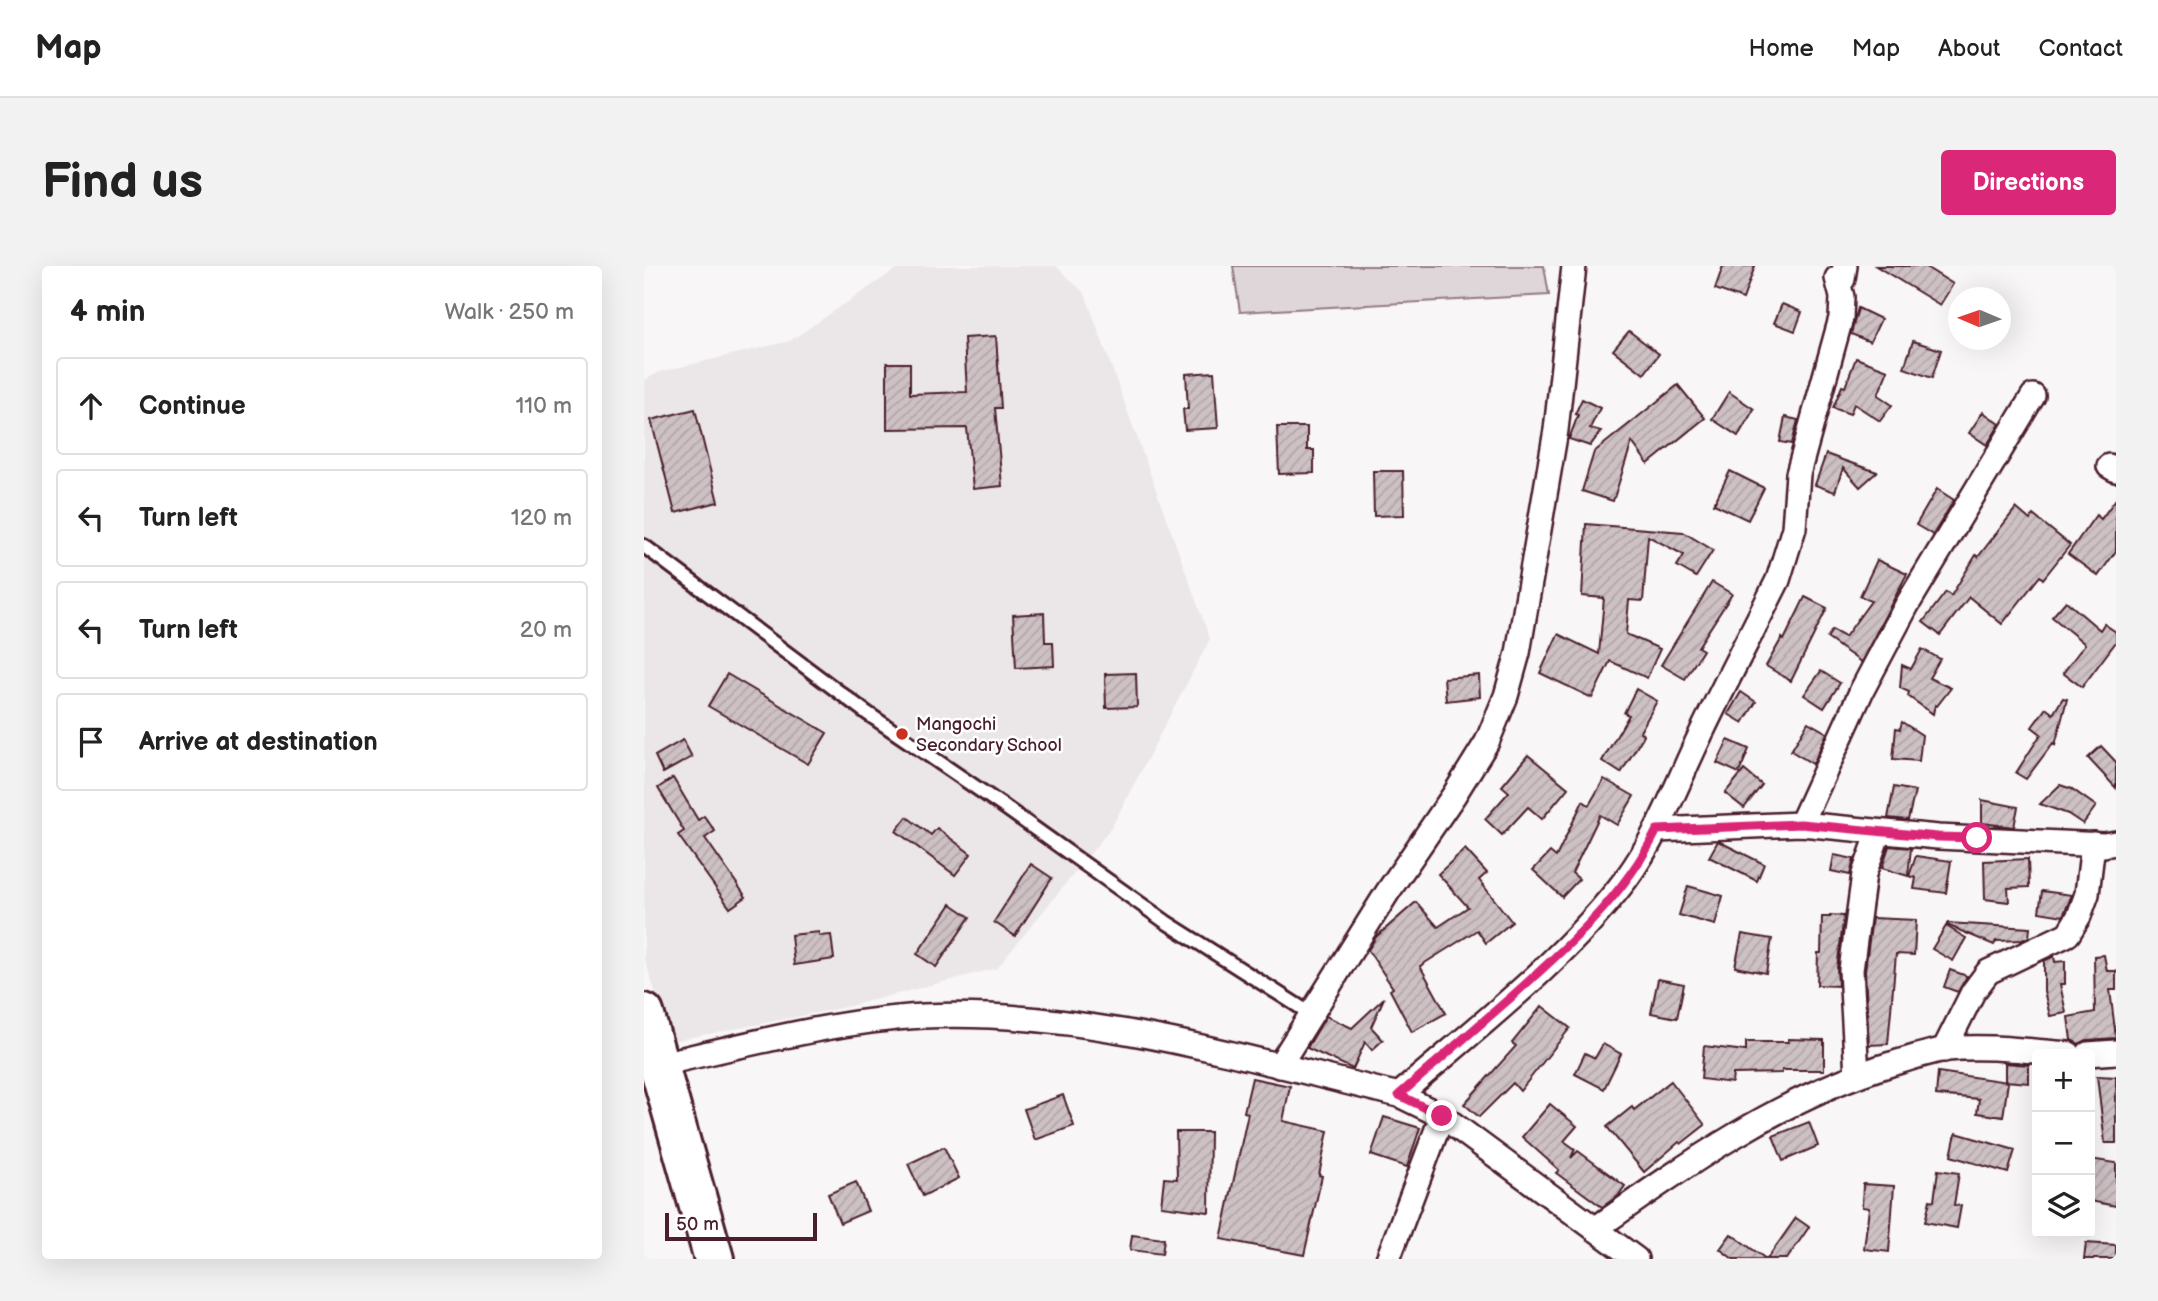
<!DOCTYPE html>
<html lang="en">
<head>
<meta charset="utf-8">
<style>
  body { margin:0; font-family:"Balsamiq Sans",sans-serif; background:#f2f2f2; color:#222 }
  .controls { position:absolute; right:21px; bottom:21px; display:grid; overflow:hidden; border-radius:7px; box-shadow:0 7px 28px #0002 }
  .controls button { width:63px; height:63px; display:grid; place-items:center; padding:0; border:0; border-bottom:2px solid #e0e0e0; background:#fff; color:#222; font:35px sans-serif }
  .compass { position:absolute; left:1304px; top:21px; width:63px; height:63px; border-radius:50%; background:#fff; box-shadow:0 7px 28px #0002; rotate:272deg }
  .scale { position:absolute; left:21px; bottom:18px; width:152px; box-sizing:border-box; padding-left:7px; border:4px solid #4a1f2b; border-top:0; font-size:19px; line-height:24px; white-space:nowrap; color:#4a1f2b; -webkit-text-stroke:5px #fff; paint-order:stroke }
  .stop { position:absolute; width:21px; height:21px; margin:-16px; border:5px solid #db2777; border-radius:50%; background:#fff }
  .stop.end { background:#db2777; border-color:#fff; box-shadow:0 2px 7px #0008 }
  .list { margin:0; padding:0; list-style:none }
  h2 { display:flex; justify-content:space-between; align-items:center; height:91px; margin:0; padding:0 28px; font-size:30px }
  h2 small { font-size:23px; font-weight:400; color:#767676 }
  .list li { display:grid; grid-template-columns:46px 1fr auto; gap:21px; align-items:center; box-sizing:border-box; height:98px; margin:0 14px 14px; padding:0 14px; border:2px solid #e0e0e0; border-radius:7px }
  .list b { display:block; font-size:26px; white-space:nowrap }
  .list em { font-size:23px; font-style:normal; color:#767676 }
  .icon { flex:none; width:38px; height:38px; fill:none; stroke:currentColor; stroke-width:2; stroke-linecap:round; stroke-linejoin:round }
  .map { position:relative; flex:none; width:1472px; height:993px; overflow:hidden; border-radius:7px }
  header { display:flex; align-items:center; gap:42px; box-sizing:border-box; height:98px; padding:0 35px; background:#fff; border-bottom:2px solid #e0e0e0 }
  header strong { font-size:33px }
  nav { display:flex; gap:38px; margin-inline-start:auto; font-size:24px }
  .intro { display:flex; align-items:center; justify-content:space-between; box-sizing:border-box; height:168px; padding:0 42px }
  h1 { margin:0; font-size:49px }
  .button { padding:18px 32px; border-radius:7px; background:#db2777; color:#fff; font-size:24px; font-weight:700 }
  main { display:flex; gap:42px; padding:0 42px }
  aside { flex:1; background:#fff; border-radius:7px; box-shadow:0 7px 28px #0002 }
  .map>svg:first-child { display:block }
</style>
</head>
<body>
<header>
<strong>Map</strong>
<nav><a>Home</a><a>Map</a><a>About</a><a>Contact</a></nav>
</header>
<div class="intro"><h1>Find us</h1><a class="button">Directions</a></div>
<main>
<aside>
<h2>4 min<small>Walk · 250 m</small></h2>
<ul class="list">
<li><svg class="icon" aria-label="ahead" viewBox="0 0 24 24"><path d="M12 20V5M6 11l6-6 6 6"/></svg><div><b>Continue</b></div><em>110 m</em></li>
<li><svg class="icon" aria-label="left" viewBox="0 0 24 24"><path d="M17 20v-9H6M10 6l-5 5 5 5"/></svg><div><b>Turn left</b></div><em>120 m</em></li>
<li><svg class="icon" aria-label="left" viewBox="0 0 24 24"><path d="M17 20v-9H6M10 6l-5 5 5 5"/></svg><div><b>Turn left</b></div><em>20 m</em></li>
<li><svg class="icon" aria-label="arrive" viewBox="0 0 24 24"><path d="M6 21V4h12l-3 4 3 4H6"/></svg><div><b>Arrive at destination</b></div></li>
</ul>
</aside>
<div class="map">
<svg width="1472" height="993" viewBox="0 0 1472 993">
  <defs>
    <pattern id="building-hatch" width="6" height="6" patternUnits="userSpaceOnUse" patternTransform="scale(1.75)"><rect width="6" height="6" fill="#cdc1c4"/><path d="M-1 1l2-2M0 6l6-6M5 7l2-2" fill="none" stroke="#b2a5a9"/></pattern>
  </defs>
  <rect width="100%" height="100%" fill="#f8f6f7"/>
  <filter id="ink" filterUnits="userSpaceOnUse"><feTurbulence type="fractalNoise" baseFrequency=".0143" numOctaves="2"/><feDisplacementMap in="SourceGraphic" scale="14" xChannelSelector="R" yChannelSelector="G"/><feConvolveMatrix kernelMatrix="1 2 1 2 8 2 1 2 1" color-interpolation-filters="sRGB"/></filter>
  <g filter="url(#ink)">
    <polygon fill="#ebe6e8" points="257,0 412,0 441,28 566,373 467,562 353,702 202,741 28,775 0,692 0,114 16,106 146,75"/>
    <polygon fill="#ded6d9" stroke="#947a82" stroke-width="2" points="589,0 900,0 905,29 596,46"/>
    <g fill="url(#building-hatch)" stroke="#4a1f2b" stroke-width="2">
      <polygon points="1079,0 1111,0 1099,33 1071,23"/>
      <polygon points="1232,0 1280,0 1309,18 1296,39"/>
      <polygon points="1138,38 1158,46 1151,65 1130,57"/>
      <polygon points="1214,42 1237,53 1226,76 1207,68"/>
      <polygon points="985,65 1015,88 1000,108 969,84"/>
      <polygon points="352,70 357,142 351,142 358,220 329,223 323,162 243,163 243,97 266,97 266,128 323,126 320,72"/>
      <polygon points="1269,75 1297,84 1288,112 1260,102"/>
      <polygon points="1212,92 1244,104 1234,129 1248,139 1236,155 1210,138 1206,148 1189,142 1198,120 1201,121"/>
      <polygon points="570,106 574,162 541,164 539,143 544,143 542,108"/>
      <polygon points="1034,119 1061,152 1004,198 988,176 969,235 938,225 950,186"/>
      <polygon points="1085,126 1110,143 1094,170 1068,153"/>
      <polygon points="938,133 956,142 946,162 957,165 946,180 925,173 934,149 931,148"/>
      <polygon points="51,143 74,236 31,247 7,154"/>
      <polygon points="1339,146 1356,158 1343,179 1325,167"/>
      <polygon points="1141,151 1154,154 1148,178 1136,176"/>
      <polygon points="633,161 663,161 663,184 670,184 670,207 635,208"/>
      <polygon points="1182,188 1201,195 1233,206 1216,221 1199,202 1191,226 1171,219"/>
      <polygon points="729,205 759,205 760,249 730,250"/>
      <polygon points="1086,205 1120,222 1104,254 1070,238"/>
      <polygon points="1293,223 1310,234 1289,269 1272,259"/>
      <polygon points="1472,233 1472,285 1454,310 1424,288 1452,249 1457,253"/>
      <polygon points="1372,242 1386,254 1389,249 1426,279 1399,313 1396,310 1358,358 1325,331 1296,369 1279,356 1302,326 1307,330 1332,289 1334,291"/>
      <polygon points="942,258 1039,266 1069,284 1052,311 1033,300 1040,289 1004,270 999,335 985,334 982,368 1016,383 1003,412 966,395 948,432 896,407 914,368 955,388 960,332 938,330"/>
      <polygon points="1233,294 1263,308 1217,396 1183,372 1188,364 1201,371 1227,335 1216,330"/>
      <polygon points="1068,316 1088,328 1054,381 1059,384 1041,413 1017,399"/>
      <polygon points="1161,331 1183,342 1147,415 1122,400 1138,372 1140,374"/>
      <polygon points="1422,335 1456,364 1460,358 1472,366 1472,376 1438,421 1419,407 1441,378 1408,351"/>
      <polygon points="400,347 401,376 409,376 410,400 372,402 369,349"/>
      <polygon points="1278,383 1296,393 1285,412 1307,422 1293,440 1291,439 1289,448 1264,430 1265,426 1256,422 1258,399 1267,403"/>
      <polygon points="1177,405 1196,417 1180,442 1160,429"/>
      <polygon points="492,407 493,441 462,442 461,408"/>
      <polygon points="83,408 183,467 164,498 64,440"/>
      <polygon points="835,409 836,431 802,435 800,412"/>
      <polygon points="992,423 1013,435 996,466 1000,469 977,507 958,495 985,449 980,447"/>
      <polygon points="1097,426 1112,436 1099,457 1084,448"/>
      <polygon points="1419,432 1423,433 1411,479 1409,477 1382,513 1372,507 1397,468 1388,461 1402,442 1409,448"/>
      <polygon points="1164,456 1183,467 1169,498 1147,485"/>
      <polygon points="1258,456 1278,469 1275,495 1249,493 1252,462 1256,463"/>
      <polygon points="39,474 48,491 19,507 11,490"/>
      <polygon points="1084,474 1105,483 1095,507 1073,497"/>
      <polygon points="1457,480 1472,496 1472,522 1444,492"/>
      <polygon points="884,489 924,522 898,553 884,541 858,569 841,553 865,526 858,520"/>
      <polygon points="1100,504 1118,519 1100,542 1081,527"/>
      <polygon points="29,512 54,554 60,550 71,565 61,572 102,631 86,642 34,569 40,565 14,522"/>
      <polygon points="960,513 990,530 973,559 956,549 928,607 935,613 918,631 889,604 906,586 912,591 939,535 945,539"/>
      <polygon points="1416,519 1428,523 1452,540 1439,558 1424,548 1396,538"/>
      <polygon points="1250,521 1271,525 1264,554 1244,552"/>
      <polygon points="1338,534 1374,541 1370,561 1338,557"/>
      <polygon points="263,551 287,569 293,562 327,588 311,609 252,565"/>
      <polygon points="1074,575 1120,598 1113,615 1065,591"/>
      <polygon points="1245,580 1267,582 1264,610 1238,602"/>
      <polygon points="821,583 843,607 835,614 868,656 842,677 833,664 776,700 802,747 768,766 746,724 749,722 724,684 732,671 772,636 794,661 824,641 794,608"/>
      <polygon points="1190,589 1210,593 1206,609 1187,605"/>
      <polygon points="1272,590 1307,595 1302,627 1270,623 1272,612 1265,610"/>
      <polygon points="1384,593 1385,621 1364,622 1365,636 1341,633 1340,595"/>
      <polygon points="387,598 408,612 371,670 350,656"/>
      <polygon points="1044,620 1079,630 1071,659 1035,649"/>
      <polygon points="1398,625 1428,629 1419,650 1395,646"/>
      <polygon points="307,638 326,651 292,701 273,688"/>
      <polygon points="1186,649 1200,650 1193,702 1194,720 1173,719 1174,687 1177,687 1178,651 1186,651"/>
      <polygon points="1228,652 1272,654 1270,689 1252,688 1244,778 1225,779 1221,705"/>
      <polygon points="1303,657 1386,662 1385,671 1378,674 1352,675 1350,679 1303,659"/>
      <polygon points="1302,660 1322,672 1309,695 1288,683"/>
      <polygon points="175,666 175,670 187,669 190,693 150,699 147,669"/>
      <polygon points="1098,668 1128,673 1122,707 1091,701"/>
      <polygon points="1460,689 1463,705 1472,705 1472,724 1466,724 1472,772 1443,774 1435,778 1427,774 1424,751 1451,746 1450,690"/>
      <polygon points="1410,690 1411,696 1421,695 1421,718 1416,718 1422,747 1406,750 1400,725 1400,695"/>
      <polygon points="1306,704 1323,710 1314,726 1300,721"/>
      <polygon points="1014,713 1040,718 1033,752 1007,747"/>
      <polygon points="740,732 727,761 739,774 728,784 721,776 709,803 663,782 682,750 708,762"/>
      <polygon points="898,740 926,762 876,825 869,817 835,851 820,838 872,780 868,777"/>
      <polygon points="1144,773 1180,774 1180,804 1138,804 1138,807 1089,808 1088,817 1057,813 1060,780 1102,785 1102,776 1144,776"/>
      <polygon points="959,778 977,788 960,823 931,808 941,787 951,792"/>
      <polygon points="1361,797 1385,799 1385,817 1361,815"/>
      <polygon points="1294,806 1364,816 1359,851 1333,847 1335,833 1292,829"/>
      <polygon points="1453,810 1472,811 1472,877 1461,877"/>
      <polygon points="608,812 646,820 639,855 684,865 675,909 678,910 660,989 577,973 604,847 600,846"/>
      <polygon points="1027,815 1061,859 1037,878 1035,876 1000,906 963,861 988,841 990,844"/>
      <polygon points="419,829 430,860 391,874 380,843"/>
      <polygon points="906,838 933,860 920,875 931,883 927,892 934,885 981,920 974,930 958,941 912,907 915,904 878,871"/>
      <polygon points="740,851 776,862 763,901 727,889"/>
      <polygon points="1165,856 1174,880 1139,895 1129,870"/>
      <polygon points="532,866 566,866 565,946 517,940 520,912 533,913"/>
      <polygon points="1312,867 1371,884 1364,907 1307,890"/>
      <polygon points="300,881 315,912 279,930 264,898"/>
      <polygon points="1446,893 1472,897 1472,940 1446,935"/>
      <polygon points="1294,904 1315,907 1310,939 1317,940 1313,962 1281,956 1286,934 1290,935"/>
      <polygon points="212,916 224,945 196,957 184,928"/>
      <polygon points="1219,918 1250,920 1245,986 1220,983 1225,942 1218,941"/>
      <polygon points="1152,952 1165,961 1143,993 1123,993"/>
      <polygon points="1087,968 1122,993 1089,993 1076,983"/>
      <polygon points="488,969 520,973 518,988 486,984"/>
      <polygon points="1442,977 1472,979 1472,993 1440,993"/>
    </g>
    <g fill="none" stroke-linecap="round" stroke-linejoin="round">
      <g stroke="#4a1f2b" stroke-width="18">
        <polyline id="lane" points="0,280 223,447 359,540 522,656 667,748"/>
      </g>
      <g stroke="#4a1f2b" stroke-width="28">
        <g id="street">
          <polyline points="1465,200 1472,204"/>
          <polyline points="1157,558 1218,424 1263,339 1389,130"/>
          <polyline points="1013,564 1157,558 1294,571 1460,579 1472,577"/>
          <polyline points="1300,784 1329,726 1344,706 1424,668 1435,650 1443,628 1449,578"/>
          <polyline points="1444,788 1472,786"/>
          <polyline points="635,800 743,627 810,529 843,476 862,430 874,387 912,164 930,0"/>
          <path d="M3 801C94 781 187 755 280 750 441 743 600 792 755 829L798 850 992 993"/>
          <polyline points="1213,809 1207,704 1220,608 1235,566"/>
          <path d="M755 829C833 761 919 696 982 613 1013 571 1031 523 1053 476 1079 421 1107 368 1134 314L1150 262 1154 208 1197 52 1198 31 1193 12 1199 13 1201 0"/>
          <path d="M951 963C1043 898 1138 831 1247 798 1265 793 1284 786 1303 783 1345 779 1383 785 1425 788"/>
          <polyline points="744,993 798,850"/>
        </g>
      </g>
      <g stroke="#4a1f2b" stroke-width="44">
        <polyline id="highway" points="0,747 70,993"/>
      </g>
      <use href="#lane" stroke="#fff" stroke-width="12"/>
      <use href="#street" stroke="#fff" stroke-width="23"/>
      <use href="#highway" stroke="#fff" stroke-width="38"/>
    </g>
  </g>
  <g fill="none" stroke-linecap="round" stroke-linejoin="round" filter="url(#ink)">
    <path stroke="#db2777" stroke-width="9" d="M798 850 755 829C792 797 828 765 865 733 920 684 980 631 1013 564L1157 558 1294 571 1333 572"/>
  </g>
  <circle fill="#c8321e" stroke="#fff" stroke-width="2.5" cx="258" cy="468" r="7"/>
  <g text-anchor="middle" stroke-width="5" stroke-linejoin="round" paint-order="stroke">
    <g font-size="18" fill="#4a1f2b" stroke="#fff" text-anchor="start">
      <text x="272" y="464">Mangochi<tspan x="272" dy="21">Secondary School</tspan></text>
    </g>
  </g>
</svg>
<div class="controls">
<button>+</button>
<button>−</button>
<button><svg class="icon" aria-label="layers" viewBox="0 0 24 24"><path d="M12 4l9 5-9 5-9-5zM3 14l9 5 9-5"/></svg></button>
</div>
<svg class="compass" viewBox="-18 -18 36 36"><path d="M0-13l5 13h-10z" fill="#e53935"/><path d="M0 13l5-13h-10z" fill="#767676"/></svg>
<div class="scale">50 m</div>
<div class="stop" style="left:1333px;top:572px"></div>
<div class="stop end" style="left:798px;top:850px"></div>
</div>
</main>
</body>
</html>
